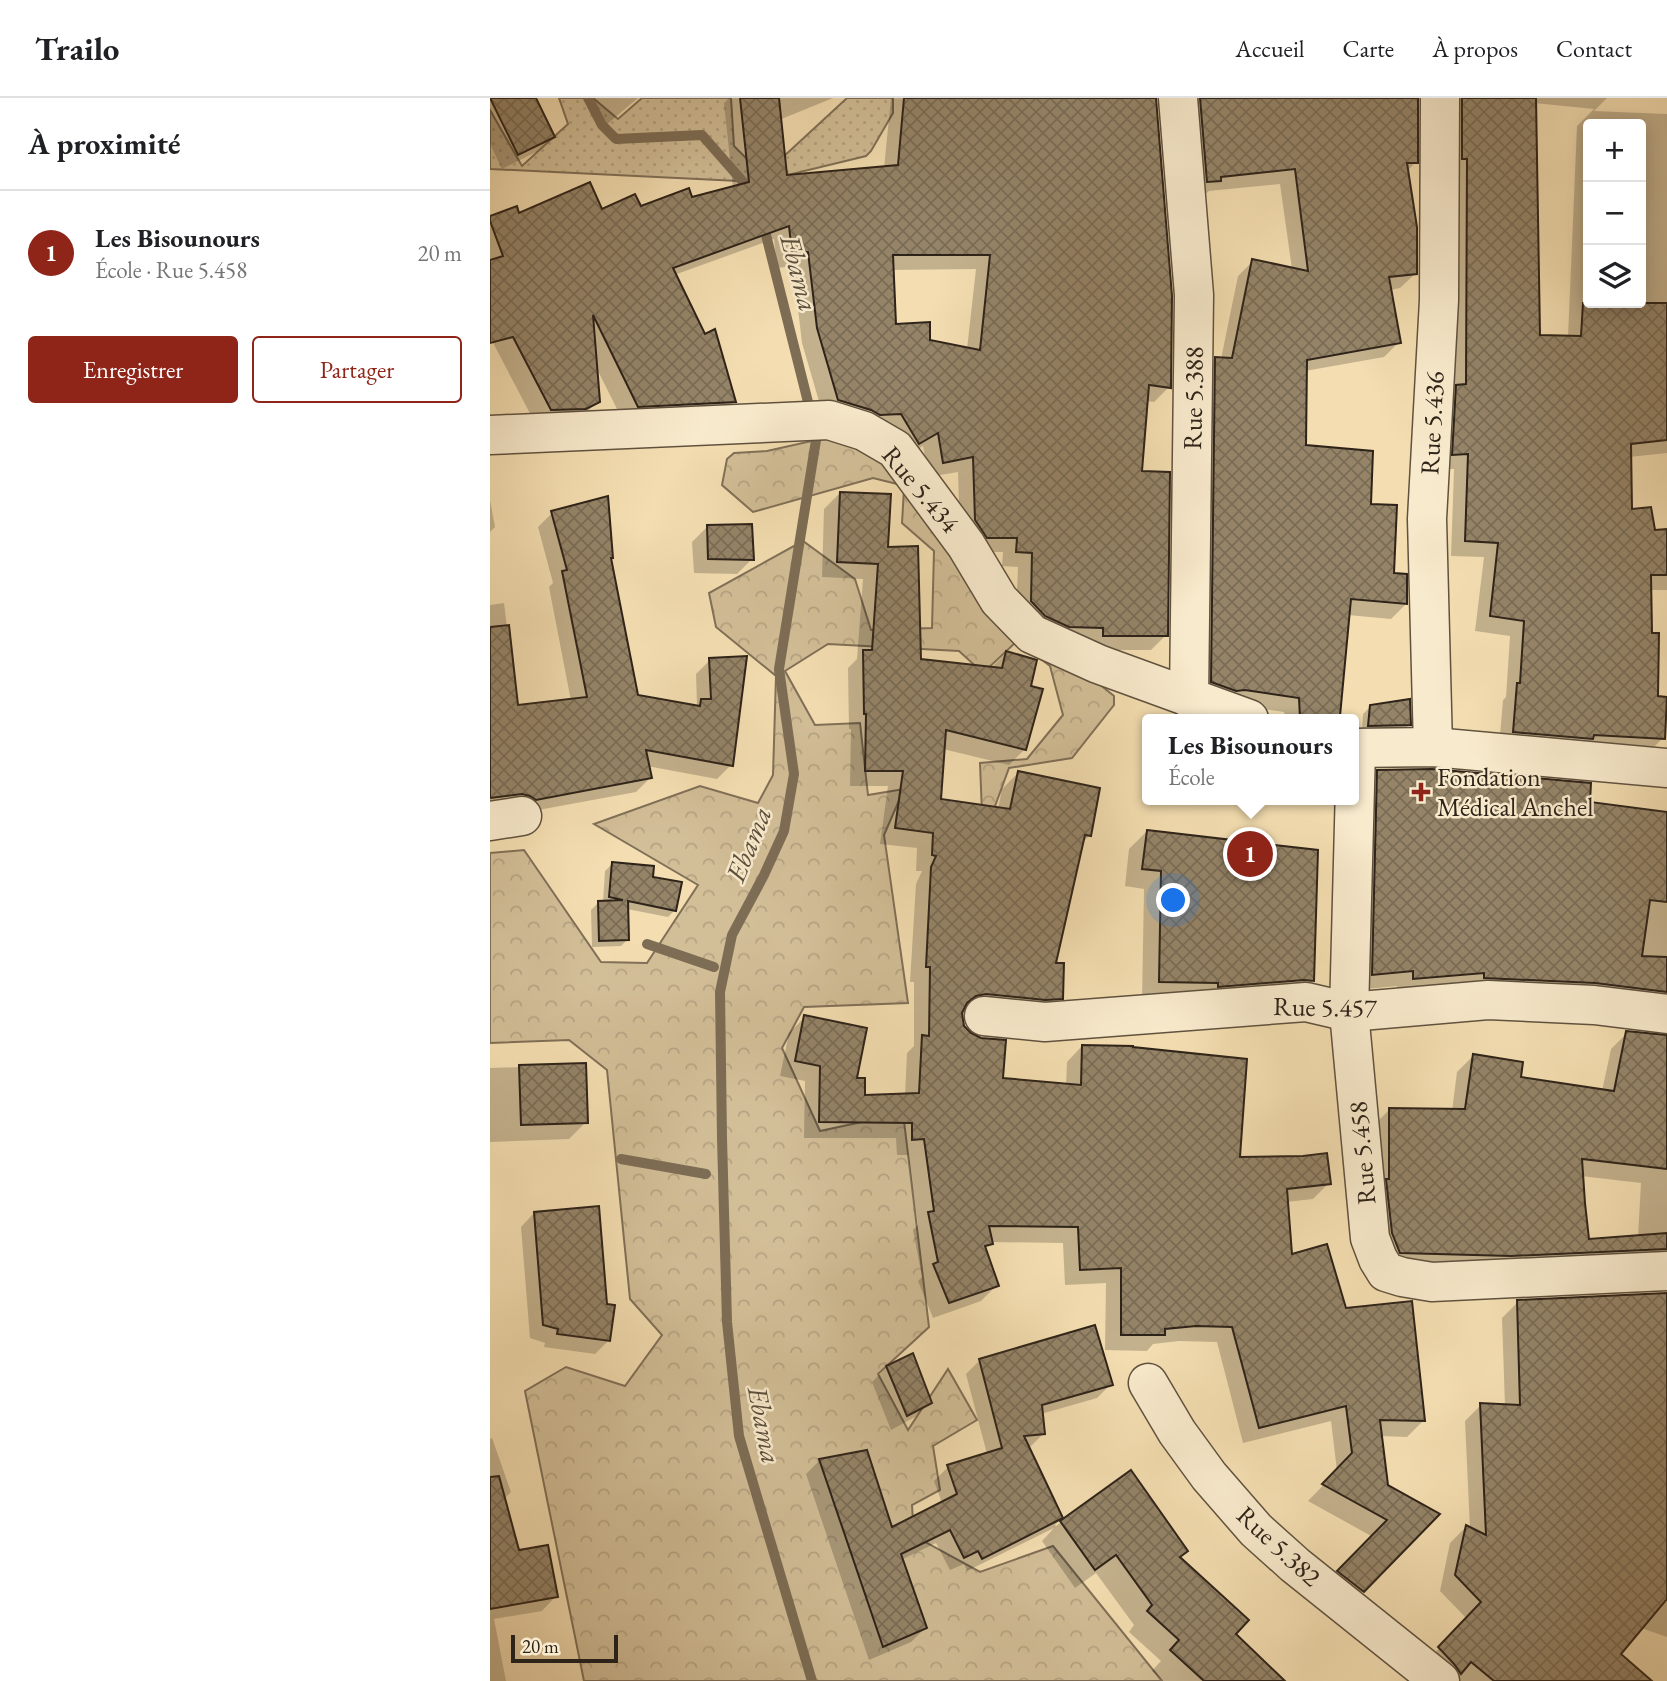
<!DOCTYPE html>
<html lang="fr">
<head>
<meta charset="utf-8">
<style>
  body { margin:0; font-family:"EB Garamond",serif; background:#f6f6f6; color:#202124 }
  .controls { position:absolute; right:21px; top:21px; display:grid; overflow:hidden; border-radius:7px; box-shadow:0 4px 18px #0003 }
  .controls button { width:63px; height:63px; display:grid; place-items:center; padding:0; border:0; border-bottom:2px solid #e0e0e0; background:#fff; color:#202124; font:35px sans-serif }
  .scale { position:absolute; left:21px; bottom:18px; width:107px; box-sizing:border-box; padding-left:7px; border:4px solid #2e2319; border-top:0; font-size:19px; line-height:24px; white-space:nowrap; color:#2e2319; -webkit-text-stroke:5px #f8eacc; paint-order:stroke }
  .you { position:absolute; left:684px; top:803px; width:24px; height:24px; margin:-18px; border:5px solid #fff; border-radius:50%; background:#1a73e8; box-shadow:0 0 0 10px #1a73e833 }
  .badge { display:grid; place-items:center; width:46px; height:46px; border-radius:50%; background:#8f2418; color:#fff; font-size:23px; font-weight:700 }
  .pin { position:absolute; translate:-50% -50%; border:4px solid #fff; box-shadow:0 2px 7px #0006 }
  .popup { position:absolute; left:652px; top:616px; width:217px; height:91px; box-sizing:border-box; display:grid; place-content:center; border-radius:7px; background:#fff; filter:drop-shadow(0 2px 5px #0005); font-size:23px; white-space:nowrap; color:#757577 }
  .popup b { font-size:26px; color:#202124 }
  .popup::after { content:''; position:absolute; left:50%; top:100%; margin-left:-14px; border:14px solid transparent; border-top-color:#fff }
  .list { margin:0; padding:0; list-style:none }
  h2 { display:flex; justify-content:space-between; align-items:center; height:91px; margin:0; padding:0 28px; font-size:30px }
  h2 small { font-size:23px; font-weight:400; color:#757577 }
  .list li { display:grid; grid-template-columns:46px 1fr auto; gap:21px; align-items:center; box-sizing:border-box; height:126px; padding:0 28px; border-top:2px solid #e0e0e0 }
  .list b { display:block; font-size:26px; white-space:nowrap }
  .list p { margin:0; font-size:23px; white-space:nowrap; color:#757577 }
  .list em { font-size:23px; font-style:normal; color:#757577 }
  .actions { display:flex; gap:14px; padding:21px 28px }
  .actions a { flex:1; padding:16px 0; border:2px solid #8f2418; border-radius:7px; text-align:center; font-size:24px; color:#8f2418 }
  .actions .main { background:#8f2418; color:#fff }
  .icon { flex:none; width:38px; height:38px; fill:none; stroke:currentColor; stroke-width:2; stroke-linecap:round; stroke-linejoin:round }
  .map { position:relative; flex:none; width:1177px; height:1583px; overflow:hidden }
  header { display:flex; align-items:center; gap:42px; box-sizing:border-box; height:98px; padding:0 35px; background:#fff; border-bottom:2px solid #e0e0e0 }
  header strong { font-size:33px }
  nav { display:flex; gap:38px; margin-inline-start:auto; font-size:24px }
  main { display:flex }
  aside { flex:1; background:#fff }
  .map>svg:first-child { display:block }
</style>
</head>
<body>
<header>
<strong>Trailo</strong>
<nav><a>Accueil</a><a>Carte</a><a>À propos</a><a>Contact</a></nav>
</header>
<main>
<aside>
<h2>À proximité<small></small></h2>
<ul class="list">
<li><span class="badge">1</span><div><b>Les Bisounours</b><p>École · Rue 5.458</p></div><em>20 m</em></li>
</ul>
<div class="actions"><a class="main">Enregistrer</a><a>Partager</a></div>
</aside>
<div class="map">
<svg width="1177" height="1583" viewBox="0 0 1177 1583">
  <defs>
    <pattern id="grass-dots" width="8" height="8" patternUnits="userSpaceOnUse" patternTransform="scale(1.75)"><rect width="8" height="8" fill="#d2be97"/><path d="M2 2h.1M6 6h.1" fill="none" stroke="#b5a382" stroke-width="1.8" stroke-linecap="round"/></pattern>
    <pattern id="forest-crowns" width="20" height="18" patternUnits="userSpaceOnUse" patternTransform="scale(1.75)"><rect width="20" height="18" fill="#d2be97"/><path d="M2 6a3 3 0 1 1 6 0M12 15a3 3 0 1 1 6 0" fill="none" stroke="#b5a382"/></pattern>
    <pattern id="building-cross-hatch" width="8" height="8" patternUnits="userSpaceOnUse" patternTransform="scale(1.75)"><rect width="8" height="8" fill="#958468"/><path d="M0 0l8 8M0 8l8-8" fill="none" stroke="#7a6c55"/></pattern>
  </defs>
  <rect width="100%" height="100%" fill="#f4deb1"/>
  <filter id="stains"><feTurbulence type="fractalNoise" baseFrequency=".00286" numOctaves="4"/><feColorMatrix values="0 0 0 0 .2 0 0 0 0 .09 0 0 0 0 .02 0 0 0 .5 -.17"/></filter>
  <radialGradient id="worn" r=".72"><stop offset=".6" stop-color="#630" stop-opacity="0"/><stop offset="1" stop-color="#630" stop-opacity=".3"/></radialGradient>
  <polygon fill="url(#grass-dots)" stroke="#807058" stroke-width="2" points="69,0 103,0 128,21 152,0 241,0 244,48 261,65 292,60 357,0 403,0 403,15 381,53 376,58 269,84 0,71 0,12 32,68 78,26"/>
  <polygon fill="url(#forest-crowns)" stroke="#807058" stroke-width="2" points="335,340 431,361 528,520 624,598 624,607 582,660 519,670 493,741 490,665 537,661 573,617 560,568 527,543 493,575 469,553 338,546 295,573 325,627 370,625 378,697 414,691 394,737 418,905 314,909 292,950 330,1033 413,1015 439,1229 388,1276 418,1332 458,1271 487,1322 443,1348 450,1392 422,1407 424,1438 490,1474 563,1448 672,1583 94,1583 35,1293 76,1269 135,1288 172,1237 140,1201 117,972 79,942 0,945 0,755 34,752 111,864 157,865 208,787 104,726 210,688 268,705 283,677 286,578 226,529 219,495 313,443 365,481 381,532 442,530 444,453 412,425 414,391 407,386 383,380 263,414 232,387 237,361 244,355 277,353"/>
  <g fill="#0003" fill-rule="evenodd">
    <polygon points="0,0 44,0 63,38 48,53 12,71 0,46"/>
    <polygon points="104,0 148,0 116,27 99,5"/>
    <path d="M239 0H343L289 22 295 79 394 70 401 0H665L679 289 664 304 656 303 650 375 676 537 661 552H599L526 519 528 469 512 468 513 454H482L470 438 468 374 439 379 433 348 413 360 333 317 312 245 303 168 287 170 284 141 184 177 244 304 229 319 133 323 105 267 108 303 93 318 46 327 0 239V120L150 110 201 101 243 90 234 5ZM486 171 477 251 438 243 405 228 402 172Z"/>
    <polygon points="688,0 926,0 926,64 917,73 926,175 910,190 900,192 909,244 894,259 815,273 814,349 879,407 903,476 916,506 901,521 858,517 848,618 844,621 795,621 794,614 739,606 707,599 711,276 726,261 731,261 748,178 763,163 802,171 790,86 719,93 714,97"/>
    <path d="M950 0H1117L1104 13 1177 16V355L1139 359 1140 413 1163 433H1177V492H1159L1161 536 1167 600 1173 640 1158 655 1009 649 1013 602 1016 599 1020 538 985 533 994 459 961 458 964 371H948ZM1044 5 1104 11 1087 28 1078 239H1048ZM1098 26H1151V205H1098Z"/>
    <polygon points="350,395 397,451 429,563 501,570 516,555 539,590 535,651 519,667 453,651 449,702 508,711 512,691 528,675 599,738 591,746 564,866 571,900 555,916 479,912 472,913 473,928 511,982 576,988 577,964 592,948 748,1061 839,1085 823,1101 796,1104 800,1159 855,1212 933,1323 917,1339 890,1338 897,1388 947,1416 857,1509 833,1489 883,1439 818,1403 847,1373 841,1323 753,1345 727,1244 689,1243 663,1246 657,1253 615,1252 616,1185 575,1187 573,1145 501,1144 501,1145 494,1152 507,1187 491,1203 443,1220 428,1183 432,1179 423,1132 428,1127 418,1057 407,1057 406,1040 314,1040 315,983 290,978 299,935 315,919 365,982 373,998 415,998 417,955 424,948 424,884 420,884 426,786 432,773 426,773 427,750 390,746 398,688 360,688 361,631 359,631 358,570 367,561 373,481 332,479 334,411"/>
    <polygon points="0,402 5,429 0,434"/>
    <polygon points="62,415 119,461 146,599 205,609 207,607 206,576 220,562 241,667 227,681 157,668 160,680 146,694 32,715 0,712 0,507 14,505 27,609 81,603 59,489 63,485 48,429"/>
    <polygon points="217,429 262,461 247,476 204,475 202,444"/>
    <polygon points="880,609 919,627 912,634 872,634 873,616"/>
    <polygon points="888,673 1099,706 1177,715 1177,917 908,896 907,888 867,892 872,689"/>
    <polygon points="657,733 822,883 805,900 652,901 654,791 635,788 639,751"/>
    <polygon points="122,766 161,780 185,812 178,819 137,811 138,841 131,848 102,849 101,812 108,805 113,804 115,773"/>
    <path d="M1137 935 1177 939V1174L894 1170 884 1027 900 1011 962 1013 967 974 983 958 1029 980 1112 993 1121 951ZM1091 1078 1151 1085 1148 1139 1098 1142Z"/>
    <polygon points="94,967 96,1024 79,1041 0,1044 0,970"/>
    <polygon points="44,1115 118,1243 105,1256 54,1249 55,1245 40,1240 31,1129"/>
    <polygon points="1177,1197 1177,1539 1151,1530 1129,1557 1160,1583 968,1583 934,1566 977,1521 950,1493 960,1445 976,1429 980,1431 975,1323 991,1307 1015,1308 1012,1220 1028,1204"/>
    <polygon points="490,1262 621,1286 607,1300 551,1316 553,1336 538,1351 571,1420 565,1427 566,1428 640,1375 688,1460 744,1536 792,1583 673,1583 662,1573 671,1563 639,1534 644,1527 606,1475 585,1490 552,1443 564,1430 477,1473 474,1466 460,1472 446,1445 411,1462 435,1530 421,1544 379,1562 316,1376 330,1362 401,1431 452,1405 444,1383 458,1369 497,1356 476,1276"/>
    <polygon points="397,1269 440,1304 425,1319 401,1332 382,1284"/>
    <polygon points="2,1340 21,1394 14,1401 28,1454 66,1498 52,1513 4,1521 16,1583 0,1583 0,1341"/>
  </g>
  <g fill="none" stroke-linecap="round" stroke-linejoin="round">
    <g stroke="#7d6d55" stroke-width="10">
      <polyline points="98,0 112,27 126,41 212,37 262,94"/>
      <polyline points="273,125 319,308 328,330 289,571 304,676 294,733 274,777 242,837 230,894 232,1040 237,1224 249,1338 322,1583"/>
      <polyline points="157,846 224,869"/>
      <polyline points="131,1061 216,1076"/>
    </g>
  </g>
  <g fill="url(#building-cross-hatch)" stroke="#2e2319" stroke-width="2" fill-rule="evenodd">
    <polygon points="0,0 46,0 65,39 28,57"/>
    <path d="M250 0H289L297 77 408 67 414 0H666L682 198 681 290 659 287 652 373 680 374 678 538H613V530L579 529 555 518 541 503 542 455 526 454 527 440H497L485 422 483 359 453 365 448 335 429 346 411 316 390 317 381 312 348 302 327 230 318 154 302 155 299 128 183 170 215 236 225 231 246 304 148 309 103 217 110 304 96 311 61 312 23 239 0 245V162L13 158 0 123V118L27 108 29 115 100 84 112 111 145 96 151 108 199 90 202 99 259 84ZM403 157H500L490 252 440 242V224L406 226Z"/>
    <polygon points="710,0 928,0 928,65 917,65 927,129 927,176 899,179 911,245 817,262 816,347 883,353 881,406 907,407 904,475 917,476 917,506 861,501 850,618 810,620 809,600 755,592 746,593 721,584 725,259 742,260 762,161 818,173 805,71 731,79 731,83 717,84"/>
    <polygon points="972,0 1046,0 1050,237 1091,238 1093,205 1177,205 1177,342 1141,346 1142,411 1161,409 1165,432 1177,431 1177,477 1161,477 1162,535 1169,535 1168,598 1177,599 1175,641 1104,637 1103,641 1023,634 1027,585 1030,585 1034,523 1000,518 1008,445 975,443 978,356 962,357 966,287 976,286 977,61 972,61"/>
    <polygon points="350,394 401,396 398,449 428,448 431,561 512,570 516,553 547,562 541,588 553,591 536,652 456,632 451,701 520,711 528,673 610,690 601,738 595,737 566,865 574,865 573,901 555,902 496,896 486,898 477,905 472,915 474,928 481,935 491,940 516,942 513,980 591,987 592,947 643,948 643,949 757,961 750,1059 813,1058 837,1055 841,1086 797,1091 802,1156 837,1146 856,1210 922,1203 935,1323 890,1322 898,1387 950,1416 874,1494 847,1473 897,1422 832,1386 862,1355 856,1308 769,1330 742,1229 706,1228 675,1231 675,1237 631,1237 631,1170 590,1172 588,1129 499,1128 503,1146 495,1148 509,1188 459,1205 443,1166 448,1164 438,1114 444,1113 434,1041 422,1042 422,1025 329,1024 330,968 305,963 314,917 377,930 367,980 375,980 375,997 429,995 432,937 439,938 440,869 436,869 441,769 446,758 442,757 443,735 405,730 413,673 375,673 376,616 374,616 373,552 382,552 388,466 347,464"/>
    <polygon points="118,398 123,460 121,460 148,597 210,608 211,601 221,601 219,560 257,558 243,668 156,652 162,680 46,702 40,698 32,696 0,700 0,529 19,527 28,607 97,599 72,473 77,472 61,413"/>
    <polygon points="262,426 264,462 218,461 217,427"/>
    <polygon points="920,601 921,627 878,628 880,607"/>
    <polygon points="942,671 1101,685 1100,704 1177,714 1177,804 1160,802 1152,858 1177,859 1177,894 1105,885 994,880 994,875 923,881 923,873 882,877 887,672"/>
    <polygon points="657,732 828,752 824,883 814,882 728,889 728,885 669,884 671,773 652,771"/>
    <polygon points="122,764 164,768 163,779 192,784 186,813 138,803 139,842 109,843 108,803 133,802 119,799"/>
    <polygon points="1136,933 1177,937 1177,1071 1092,1061 1095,1105 1099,1141 1177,1135 1177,1151 1021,1158 910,1155 902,1135 896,1081 899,1081 899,1010 975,1011 983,956 1033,964 1031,979 1124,993"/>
    <polygon points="96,965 98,1025 31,1027 29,967"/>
    <polygon points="109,1108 117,1206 125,1207 120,1243 67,1236 68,1231 53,1227 44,1114"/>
    <polygon points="1177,1195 1177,1501 1131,1556 1162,1583 1004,1583 981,1564 971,1576 964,1566 948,1549 991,1504 965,1477 976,1427 996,1437 990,1305 1030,1307 1027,1202"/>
    <polygon points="605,1227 623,1287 552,1307 555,1336 534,1338 573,1420 492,1461 488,1453 474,1460 460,1432 411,1456 437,1530 393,1549 329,1361 377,1352 402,1429 467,1396 457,1367 512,1350 489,1261"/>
    <polygon points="423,1255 442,1305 417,1318 396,1268"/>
    <polygon points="641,1372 698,1453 690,1459 759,1522 746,1536 795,1583 714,1583 680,1552 689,1542 657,1513 662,1507 626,1457 605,1472 570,1423"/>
    <polygon points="9,1378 29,1452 58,1447 68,1499 0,1511 0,1379"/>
  </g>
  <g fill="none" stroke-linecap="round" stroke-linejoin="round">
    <g stroke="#60523f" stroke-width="41">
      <g id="minor">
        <polyline points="688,0 704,197 699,600"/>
        <polyline points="0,337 339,322 374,333 405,351 476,447 509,502 542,536 608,566 759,621"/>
        <polyline points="943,649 937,421 949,202 950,0"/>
        <polyline points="863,650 943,649 1177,670"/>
        <polyline points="866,651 859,914 880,1140 888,1161 896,1174 912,1179 942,1184 1177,1173"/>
        <polyline points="0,723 32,718"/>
        <polyline points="494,918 555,924 816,904 859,914 998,902 1104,907 1177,916"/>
        <polyline points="658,1285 687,1334 719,1378 766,1432 805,1467 950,1583"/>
      </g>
    </g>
    <use href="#minor" stroke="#f8eacc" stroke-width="38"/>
  </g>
  <path fill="#8f2418" stroke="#f8eacc" stroke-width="2.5" d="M927.5 683.5h7v7h7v7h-7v7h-7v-7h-7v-7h7z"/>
  <g text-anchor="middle" stroke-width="5" stroke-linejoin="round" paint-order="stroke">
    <g font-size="26" fill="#2e2319" stroke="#f8eacc">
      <text transform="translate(703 300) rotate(-89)" y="9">Rue 5.388</text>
      <text transform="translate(942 325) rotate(-87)" y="9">Rue 5.436</text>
      <text transform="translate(431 391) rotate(50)" y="9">Rue 5.434</text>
      <text transform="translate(835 909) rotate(1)" y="9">Rue 5.457</text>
      <text transform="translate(872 1055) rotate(-95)" y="9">Rue 5.458</text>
      <text transform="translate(789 1448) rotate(43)" y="9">Rue 5.382</text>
    </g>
    <g font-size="26" fill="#2e2319" stroke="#f8eacc" text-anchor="start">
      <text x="947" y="688">Fondation<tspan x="947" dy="30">Médical Anchel</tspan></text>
    </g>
    <g font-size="28" font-style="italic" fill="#5c4e3c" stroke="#f8eacc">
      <text transform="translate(310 175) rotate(75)" y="10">Ebama</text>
      <text transform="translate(258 746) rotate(-68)" y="10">Ebama</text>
      <text transform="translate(275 1327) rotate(79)" y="10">Ebama</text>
    </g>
  </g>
  <rect width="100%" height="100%" filter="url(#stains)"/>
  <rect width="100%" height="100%" fill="url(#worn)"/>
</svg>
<div class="controls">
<button>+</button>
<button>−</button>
<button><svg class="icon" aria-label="layers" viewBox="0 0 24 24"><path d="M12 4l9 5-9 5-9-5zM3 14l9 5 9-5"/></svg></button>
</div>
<div class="scale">20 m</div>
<div class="you"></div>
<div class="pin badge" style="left:760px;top:756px">1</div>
<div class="popup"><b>Les Bisounours</b>École</div>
</div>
</main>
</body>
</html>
